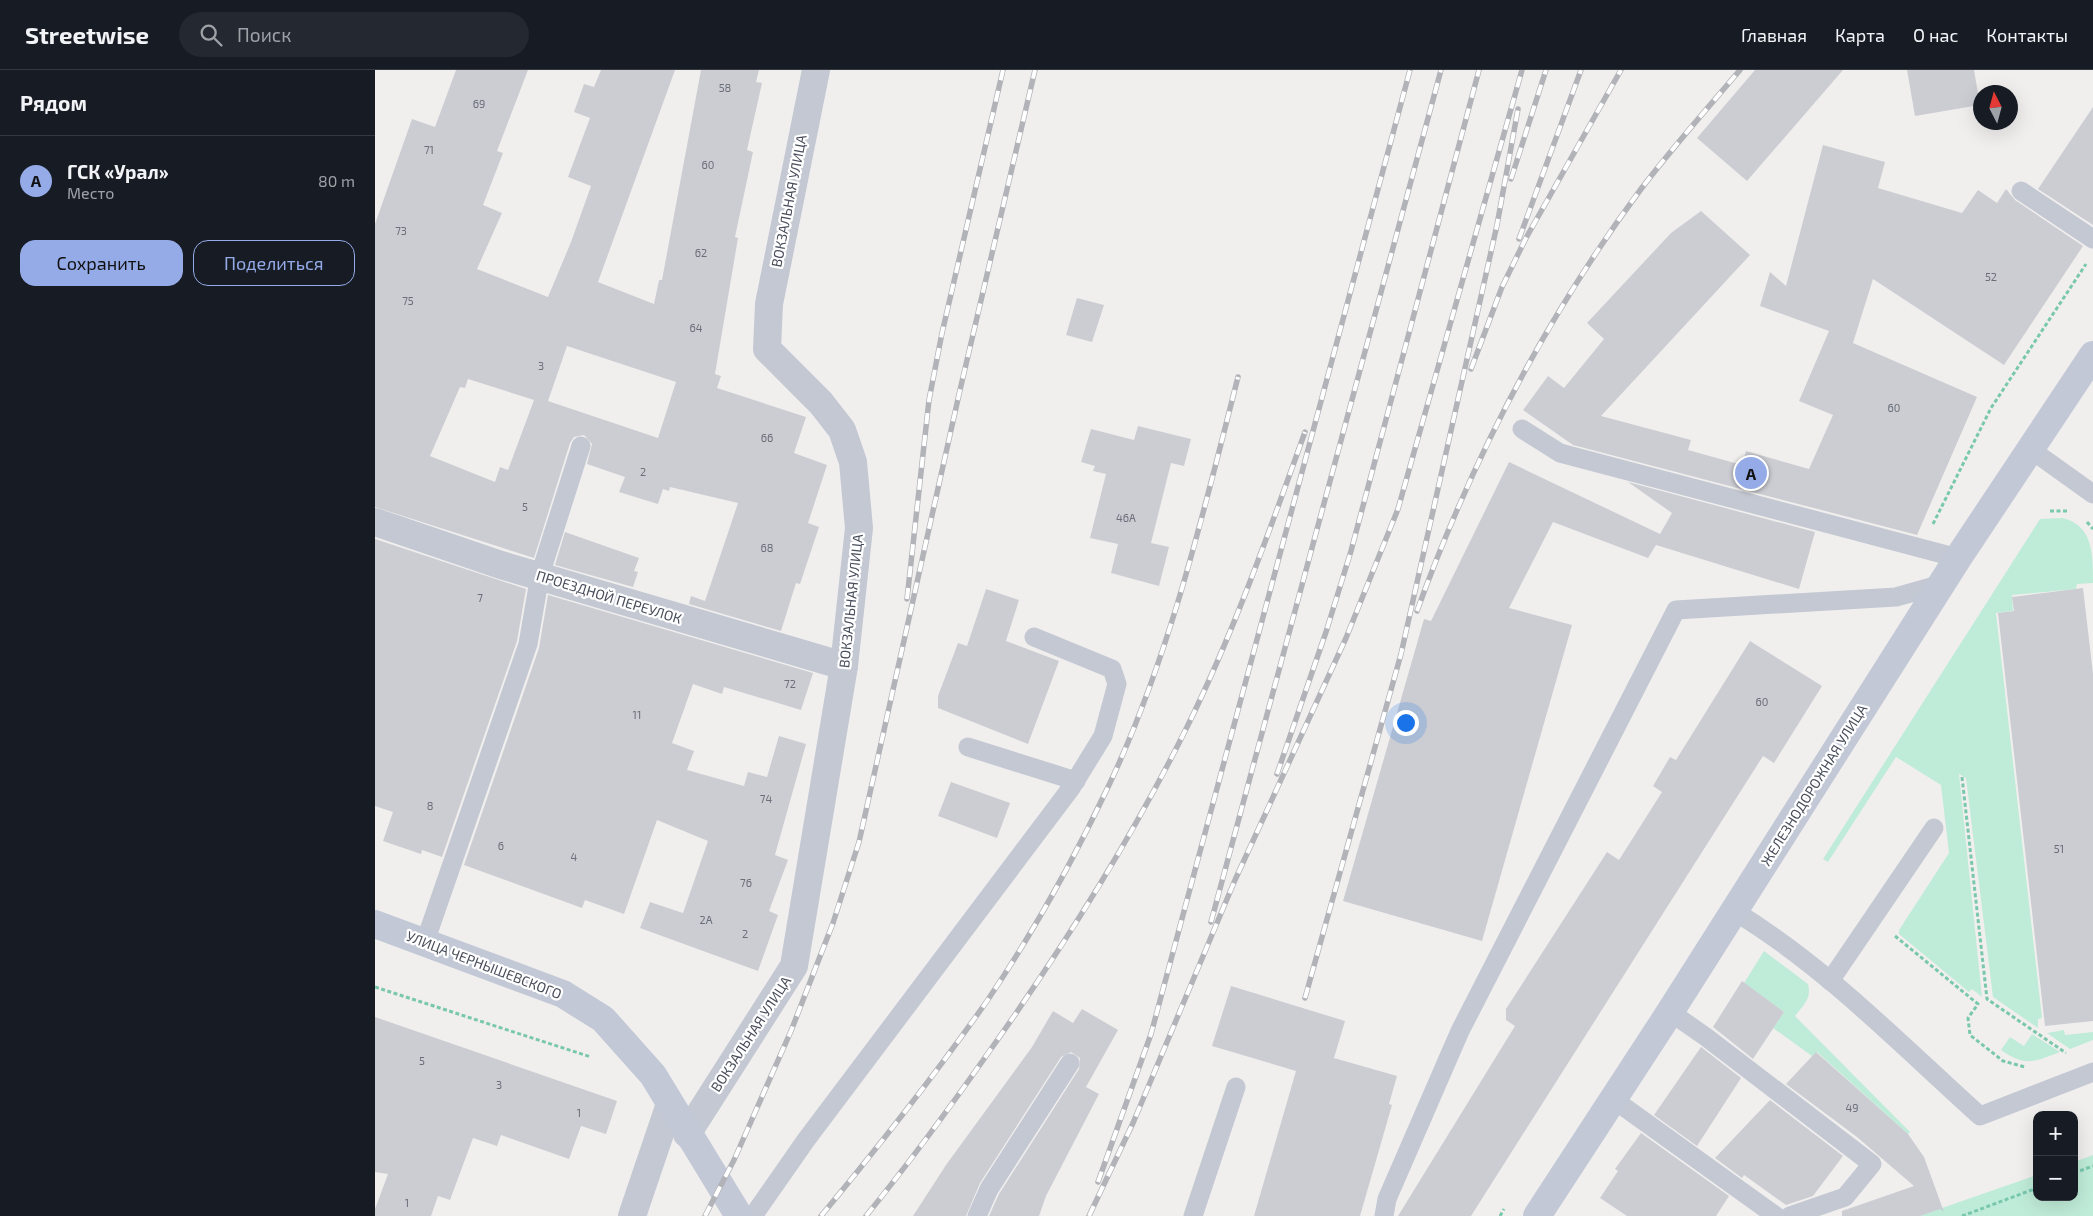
<!DOCTYPE html>
<html lang="ru">
<head>
<meta charset="utf-8">
<style>
  body { margin:0; font-family:"Exo 2",sans-serif; background:#242831; color:#f1f3f6 }
  .controls { position:absolute; right:15px; bottom:15px; display:grid; overflow:hidden; border-radius:10px; box-shadow:0 5px 20px #0002 }
  .controls button { width:45px; height:45px; display:grid; place-items:center; padding:0; border:0; border-bottom:1px solid #363941; background:#171b24; color:#f1f3f6; font:25px sans-serif }
  .compass { position:absolute; left:1598px; top:15px; width:45px; height:45px; border-radius:50%; background:#171b24; box-shadow:0 5px 20px #0002; rotate:354deg }
  .you { position:absolute; left:1030px; top:652px; width:18px; height:18px; margin:-12px; border:4px solid #fff; border-radius:50%; background:#1a73e8; box-shadow:0 0 0 8px #1a73e833 }
  .badge { display:grid; place-items:center; width:32px; height:32px; border-radius:50%; background:#94abe8; color:#111; font-size:16px; font-weight:700 }
  .pin { position:absolute; translate:-50% -50%; border:2px solid #fff; box-shadow:0 1px 5px #0006 }
  .list { margin:0; padding:0; list-style:none }
  h2 { display:flex; justify-content:space-between; align-items:center; height:65px; margin:0; padding:0 20px; font-size:21px }
  h2 small { font-size:16px; font-weight:400; color:#9ea1a6 }
  .list li { display:grid; grid-template-columns:32px 1fr auto; gap:15px; align-items:center; box-sizing:border-box; height:90px; padding:0 20px; border-top:1px solid #363941 }
  .list b { display:block; font-size:19px; white-space:nowrap }
  .list p { margin:0; font-size:16px; white-space:nowrap; color:#9ea1a6 }
  .list em { font-size:16px; font-style:normal; color:#9ea1a6 }
  .actions { display:flex; gap:10px; padding:15px 20px }
  .actions a { flex:1; padding:11px 0; border:1px solid #94abe8; border-radius:15px; text-align:center; font-size:18px; color:#94abe8 }
  .actions .main { background:#94abe8; color:#111 }
  .icon { flex:none; width:28px; height:28px; fill:none; stroke:currentColor; stroke-width:2; stroke-linecap:round; stroke-linejoin:round }
  .map { position:relative; flex:none; width:1718px; height:1146px; overflow:hidden }
  header { display:flex; align-items:center; gap:30px; box-sizing:border-box; height:70px; padding:0 25px; background:#171b24; border-bottom:1px solid #363941 }
  header strong { font-size:24px }
  nav { display:flex; gap:28px; margin-inline-start:auto; font-size:18px }
  .search { width:350px; height:45px; background:#242831; display:flex; align-items:center; gap:12px; box-sizing:border-box; padding:0 18px; border-radius:28px; color:#9ea1a6; font-size:19px }
  main { display:flex }
  aside { flex:1; background:#171b24 }
  .map>svg:first-child { display:block }
</style>
</head>
<body>
<header>
<strong>Streetwise</strong>
<div class="search"><svg class="icon" aria-label="search" viewBox="0 0 24 24"><circle cx="10" cy="10" r="6"/><path d="M15 15l6 6"/></svg>Поиск</div>
<nav><a>Главная</a><a>Карта</a><a>О нас</a><a>Контакты</a></nav>
</header>
<main>
<aside>
<h2>Рядом<small></small></h2>
<ul class="list">
<li><span class="badge">A</span><div><b>ГСК «Урал»</b><p>Место</p></div><em>80 m</em></li>
</ul>
<div class="actions"><a class="main">Сохранить</a><a>Поделиться</a></div>
</aside>
<div class="map">
<svg width="1718" height="1146" viewBox="0 0 1718 1146">
  <rect width="100%" height="100%" fill="#f1efee"/>
  <g fill="#bfecd8">
    <path d="M1687 448C1718 455 1718 483 1718 513L1702 514 1701 519 1637 525 1638 541 1621 543 1667 948 1663 949V958L1618 927 1591 708 1584 704 1607 927 1597 919 1594 922 1524 864V860L1574 783 1566 715 1521 687 1453 792 1448 789 1665 449Z"/>
    <path d="M1389 881 1433 914C1437 929 1428 935 1420 946L1535 1062 1533 1064 1442 982 1437 986 1398 958 1409 942 1369 913Z"/>
    <polygon points="1689,960 1690,965 1718,962 1718,970 1695,979 1672,963"/>
    <path d="M1657 964 1685 982C1659 992 1650 997 1626 980L1635 967 1649 976Z"/>
    <polygon points="1718,1085 1718,1146 1544,1146 1662,1105 1662,1127 1699,1127 1699,1092"/>
  </g>
  <g fill="#cccdd3" fill-rule="evenodd">
    <path d="M81 0H153L122 81 128 83 108 135 127 143 102 199 173 227 196 172 216 116 193 107 215 48 199 42 209 14 219 17 226 0H300L223 212 279 234 284 210H287L326 0H384L381 12 387 13 372 80 378 82 360 167 363 168 340 304 346 306 342 318 431 347 419 383 452 395 433 453 444 457 425 514 421 513 406 561 314 534 316 526 330 531 363 433 295 417 294 421 288 419 283 434 244 422 250 407 212 394 217 374 209 365 199 367 195 373 159 488 0 437V154L37 49 60 57ZM192 276 301 312 283 368 173 331ZM93 309 159 330 133 400 125 397 120 412 55 386 85 317 90 318Z"/>
    <polygon points="1380,0 1468,0 1372,111 1322,68"/>
    <polygon points="1532,0 1599,0 1605,35 1540,46"/>
    <polygon points="1718,37 1718,155 1663,119"/>
    <polygon points="1448,75 1510,92 1503,118 1587,143 1603,120 1622,133 1631,119 1640,130 1708,176 1629,295 1498,209 1478,273 1602,327 1542,465 1198,375 1148,340 1173,306 1189,318 1229,269 1212,253 1296,163 1326,141 1375,185 1226,346 1316,370 1313,380 1367,395 1371,381 1434,399 1458,345 1424,331 1454,261 1385,236 1395,202 1411,216"/>
    <polygon points="702,228 729,235 717,272 691,265"/>
    <polygon points="763,356 816,369 809,396 796,393 776,473 794,477 784,516 736,503 743,474 715,468 731,404 718,401 720,396 706,392 716,359 759,370"/>
    <polygon points="1134,392 1285,464 1297,443 1253,412 1440,462 1424,519 1281,475 1273,488 1178,452 1134,538 1197,555 1107,871 968,831 1049,549 1056,551"/>
    <polygon points="190,462 264,488 259,501 263,502 258,517 180,495"/>
    <polygon points="0,469 151,519 142,571 67,787 47,780 46,784 8,771 18,742 0,736"/>
    <polygon points="1708,518 1718,604 1718,951 1670,956 1623,543 1639,541 1637,527"/>
    <polygon points="611,519 644,530 631,571 684,591 653,674 563,638 563,626 583,573 592,576"/>
    <polygon points="173,525 438,603 426,640 349,617 347,624 318,614 297,673 319,681 312,700 369,716 373,702 392,707 404,666 431,674 400,785 413,790 394,841 403,845 383,901 265,858 275,832 308,843 333,771 282,750 249,844 210,830 207,838 89,795 164,578"/>
    <polygon points="1375,571 1447,616 1399,693 1388,686 1096,1146 1023,1146 1140,956 1131,950 1131,939 1232,782 1244,790 1287,722 1278,716 1295,687 1301,690"/>
    <polygon points="576,712 635,733 622,768 563,746"/>
    <polygon points="1367,911 1409,942 1378,989 1338,957"/>
    <polygon points="856,916 970,951 959,988 1022,1006 1014,1034 1017,1035 985,1146 879,1146 921,1001 837,976"/>
    <polygon points="707,939 743,960 711,1017 724,1024 671,1126 664,1146 614,1146 624,1124 704,999 705,988 696,982 686,987 605,1113 591,1146 538,1146 571,1095 657,977 678,941 698,953"/>
    <polygon points="0,947 242,1031 231,1064 206,1056 194,1089 126,1065 122,1076 98,1068 75,1130 63,1126 56,1146 0,1146 0,1139 13,1104 0,1102"/>
    <polygon points="1326,977 1366,1008 1322,1076 1279,1045"/>
    <polygon points="1441,982 1533,1064 1549,1087 1569,1142 1565,1139 1545,1146 1467,1146 1467,1141 1539,1116 1482,1067 1411,1014"/>
    <polygon points="1395,1030 1468,1086 1438,1126 1411,1135 1369,1105 1367,1108 1340,1088"/>
    <polygon points="1266,1063 1354,1126 1341,1146 1252,1146 1225,1128 1243,1101 1240,1099"/>
  </g>
  <g fill="none" stroke-linecap="round" stroke-linejoin="round">
    <g stroke="#79c8ae" stroke-width="3" stroke-dasharray="4 2.5" stroke-linecap="butt">
      <polyline points="1675,441 1692,441"/>
      <polyline points="1712,452 1718,459"/>
      <polyline points="1558,454 1616,338 1711,194"/>
      <polyline points="1587,707 1612,929 1691,983"/>
      <polyline points="1520,866 1603,934 1593,948 1595,965 1628,991 1650,997"/>
      <polyline points="0,917 216,987"/>
      <polyline points="1699,1103 1718,1096"/>
      <polyline points="1125,1146 1129,1139"/>
      <polyline points="1587,1146 1662,1118"/>
    </g>
    <g stroke="#c3c8d3" stroke-width="19">
      <polyline points="1646,121 1718,169"/>
      <polyline points="1147,359 1185,383 1583,488"/>
      <polyline points="1655,379 1718,424"/>
      <polyline points="593,677 701,711"/>
      <path d="M1359 841C1450 896 1526 975 1605 1046L1718 1002"/>
      <polyline points="50,872 153,574 165,505 206,376"/>
      <polyline points="1455,911 1559,758"/>
      <polyline points="1295,942 1331,967 1497,1094 1470,1127 1415,1146"/>
      <polyline points="1238,1029 1401,1146"/>
      <polyline points="378,1146 431,1070 696,718 728,666 742,614 737,599 659,567"/>
      <polyline points="602,1146 614,1119 695,993"/>
      <polyline points="818,1146 861,1017"/>
      <polyline points="1009,1146 1012,1129 1085,961 1301,540 1521,527 1567,514"/>
    </g>
    <g stroke="#c3c8d3" stroke-width="28">
      <polyline points="0,452 126,495 469,596"/>
      <polyline points="312,1064 419,896 469,596 484,458 478,392 467,360 446,333 392,279 394,234 441,0"/>
      <polyline points="257,1146 295,1034"/>
    </g>
    <g stroke="#c2c8d6" stroke-width="28">
      <polyline points="0,854 188,924 228,949 278,1005 364,1146"/>
      <polyline points="1162,1146 1295,942 1583,488 1718,285"/>
    </g>
    <g stroke="#b1b3b8" stroke-width="5.5">
      <g id="rail">
        <polyline points="1136,109 1171,0"/>
        <polyline points="1144,169 1206,0"/>
        <polyline points="1096,299 1127,217 1151,168 1246,0"/>
        <polyline points="532,529 554,330 567,263 628,0"/>
        <path d="M1042 541C1096 392 1171 247 1266 119 1297 78 1332 39 1365 0"/>
        <polyline points="902,704 951,562 976,481 1104,0"/>
        <polyline points="836,852 1066,0"/>
        <polyline points="930,928 1026,584 1122,155 1143,39"/>
        <polyline points="723,1112 776,964 1035,0"/>
        <polyline points="330,1146 359,1090 416,961 458,853 484,772 585,320 660,0"/>
        <path d="M446 1146C504 1076 560 1005 612 931 658 863 699 789 734 715 795 586 828 444 863 307"/>
        <path d="M491 1146C535 1092 576 1036 616 979 689 876 756 770 812 657 859 562 894 462 930 362"/>
        <polyline points="714,1146 758,1053 860,810 971,568 1023,439 1147,0"/>
      </g>
    </g>
    <use href="#rail" stroke="#fff" stroke-width="4" stroke-dasharray="11" stroke-linecap="butt"/>
  </g>
  <g text-anchor="middle" stroke-width="4.5" stroke-linejoin="round" paint-order="stroke">
    <g font-size="11" fill="#696e79">
      <text x="350" y="22">58</text>
      <text x="104" y="38">69</text>
      <text x="54" y="84">71</text>
      <text x="333" y="99">60</text>
      <text x="26" y="165">73</text>
      <text x="326" y="187">62</text>
      <text x="1616" y="211">52</text>
      <text x="33" y="235">75</text>
      <text x="321" y="262">64</text>
      <text x="166" y="300">3</text>
      <text x="1519" y="342">60</text>
      <text x="392" y="372">66</text>
      <text x="268" y="406">2</text>
      <text x="150" y="441">5</text>
      <text x="751" y="452">46А</text>
      <text x="392" y="482">68</text>
      <text x="105" y="532">7</text>
      <text x="415" y="618">72</text>
      <text x="1387" y="636">60</text>
      <text x="262" y="649">11</text>
      <text x="391" y="733">74</text>
      <text x="55" y="740">8</text>
      <text x="126" y="780">6</text>
      <text x="1684" y="783">51</text>
      <text x="199" y="791">4</text>
      <text x="371" y="817">76</text>
      <text x="331" y="854">2А</text>
      <text x="370" y="868">2</text>
      <text x="47" y="995">5</text>
      <text x="124" y="1019">3</text>
      <text x="1477" y="1042">49</text>
      <text x="204" y="1047">1</text>
      <text x="32" y="1137">1</text>
    </g>
    <g font-size="14" fill="#484e5b" stroke="#fff">
      <text transform="translate(414 131) rotate(-79)" y="5">ВОКЗАЛЬНАЯ УЛИЦА</text>
      <text transform="translate(234 527) rotate(17)" y="5">ПРОЕЗДНОЙ ПЕРЕУЛОК</text>
      <text transform="translate(476 531) rotate(-84)" y="5">ВОКЗАЛЬНАЯ УЛИЦА</text>
      <text transform="translate(1439 715) rotate(-58)" y="5">ЖЕЛЕЗНОДОРОЖНАЯ УЛИЦА</text>
      <text transform="translate(109 895) rotate(21)" y="5">УЛИЦА ЧЕРНЫШЕВСКОГО</text>
      <text transform="translate(376 964) rotate(-57)" y="5">ВОКЗАЛЬНАЯ УЛИЦА</text>
    </g>
  </g>
</svg>
<div class="controls">
<button>+</button>
<button>−</button>
</div>
<svg class="compass" viewBox="-18 -18 36 36"><path d="M0-13l5 13h-10z" fill="#e53935"/><path d="M0 13l5-13h-10z" fill="#9ea1a6"/></svg>
<div class="you"></div>
<div class="pin badge" style="left:1376px;top:403px">A</div>
</div>
</main>
</body>
</html>
